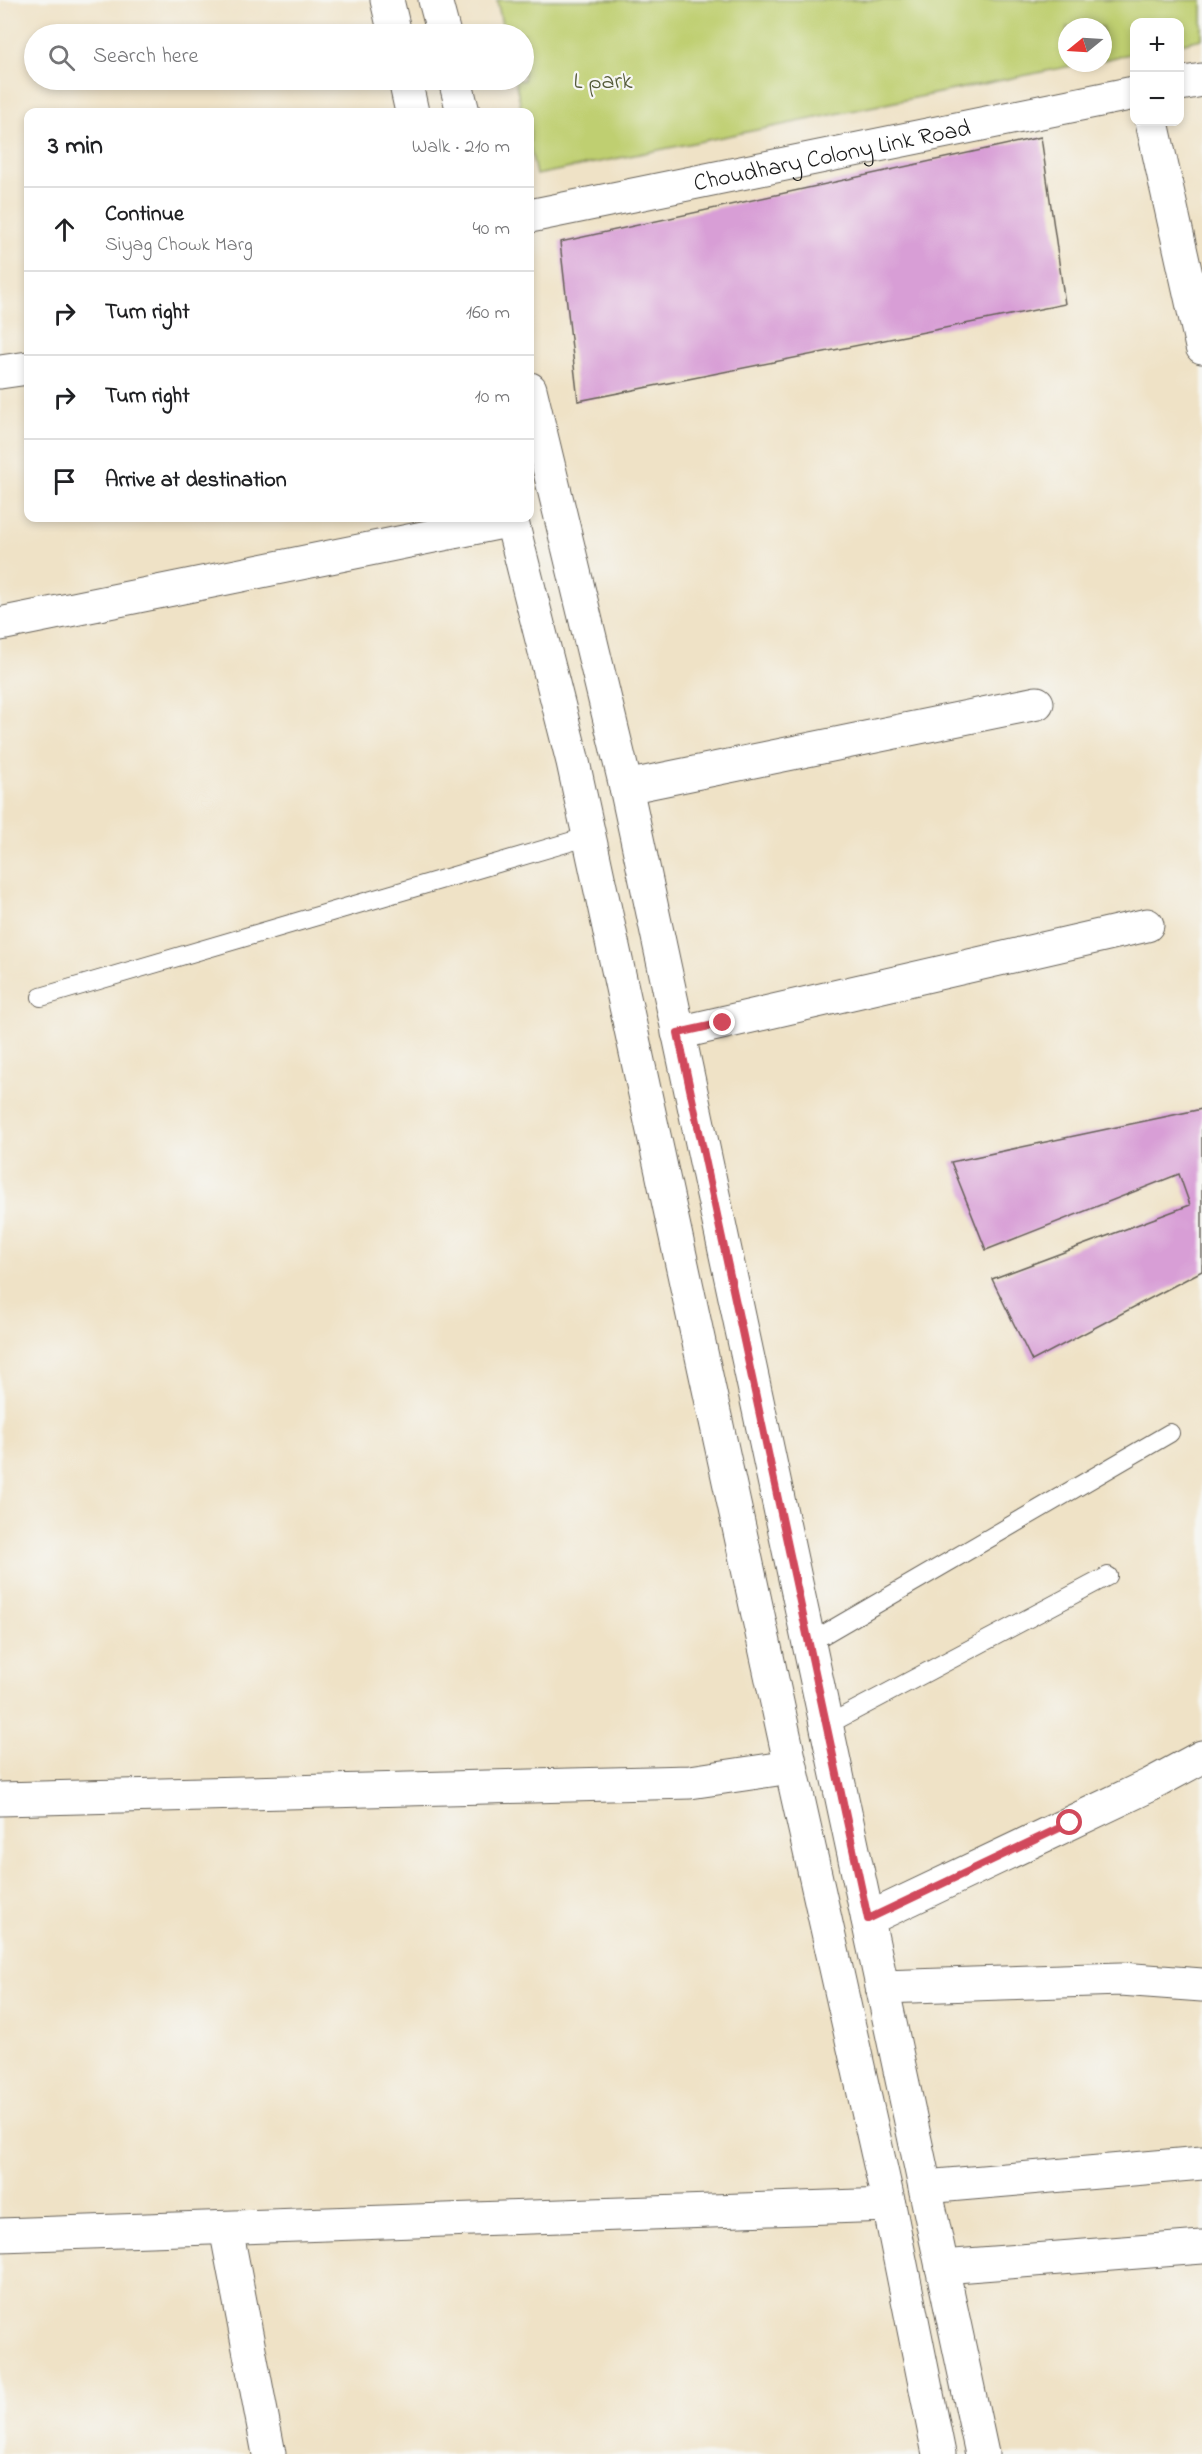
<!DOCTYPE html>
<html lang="en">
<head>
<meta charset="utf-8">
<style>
  body { margin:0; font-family:"Indie Flower",sans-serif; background:#f6f6f6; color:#202124 }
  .controls { position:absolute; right:18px; top:18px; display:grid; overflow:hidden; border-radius:12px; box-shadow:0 3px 9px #0003 }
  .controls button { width:54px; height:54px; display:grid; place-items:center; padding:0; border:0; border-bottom:2px solid #e0e0e0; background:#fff; color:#202124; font:30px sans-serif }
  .compass { position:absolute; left:1058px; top:18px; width:54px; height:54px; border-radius:50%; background:#fff; box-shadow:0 3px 9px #0003; rotate:252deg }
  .stop { position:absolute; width:18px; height:18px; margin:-14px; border:4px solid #d1495b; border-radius:50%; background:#fff }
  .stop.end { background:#d1495b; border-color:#fff; box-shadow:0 2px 6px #0008 }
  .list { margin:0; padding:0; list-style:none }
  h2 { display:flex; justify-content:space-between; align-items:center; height:78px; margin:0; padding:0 24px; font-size:26px }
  h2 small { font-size:20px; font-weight:400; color:#757577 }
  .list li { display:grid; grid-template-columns:39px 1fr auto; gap:18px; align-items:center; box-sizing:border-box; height:84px; padding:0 24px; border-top:2px solid #e0e0e0 }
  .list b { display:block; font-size:22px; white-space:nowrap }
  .list p { margin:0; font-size:20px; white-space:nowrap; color:#757577 }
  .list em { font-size:20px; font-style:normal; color:#757577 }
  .icon { flex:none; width:33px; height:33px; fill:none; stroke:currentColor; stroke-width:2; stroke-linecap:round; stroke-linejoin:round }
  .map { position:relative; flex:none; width:1202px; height:2454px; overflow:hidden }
  .search { position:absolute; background:#fff; box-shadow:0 3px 9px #0003; left:24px; top:24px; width:510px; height:66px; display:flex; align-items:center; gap:15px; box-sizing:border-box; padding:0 21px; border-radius:33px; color:#757577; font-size:22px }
  .panel { position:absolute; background:#fff; box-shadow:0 3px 9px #0003; left:24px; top:108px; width:510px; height:414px; border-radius:12px }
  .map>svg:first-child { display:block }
</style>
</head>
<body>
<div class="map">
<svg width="1202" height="2454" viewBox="0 0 1202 2454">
  <rect width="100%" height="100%" fill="#f6f6f2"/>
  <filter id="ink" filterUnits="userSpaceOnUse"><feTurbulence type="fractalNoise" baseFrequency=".0167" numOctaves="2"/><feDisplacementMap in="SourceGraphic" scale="12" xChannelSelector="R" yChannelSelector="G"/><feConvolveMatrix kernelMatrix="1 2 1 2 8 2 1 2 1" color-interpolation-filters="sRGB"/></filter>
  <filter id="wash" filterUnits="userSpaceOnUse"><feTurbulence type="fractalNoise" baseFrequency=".008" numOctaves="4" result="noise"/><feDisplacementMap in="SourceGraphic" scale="24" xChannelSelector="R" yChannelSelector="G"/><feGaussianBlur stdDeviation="1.35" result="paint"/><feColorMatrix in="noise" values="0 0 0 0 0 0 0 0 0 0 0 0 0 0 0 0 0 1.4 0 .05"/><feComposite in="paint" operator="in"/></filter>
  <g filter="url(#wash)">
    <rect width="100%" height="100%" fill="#efe2c6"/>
    <polygon fill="#bfcf71" stroke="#6e7646" stroke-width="1.5" points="497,0 1202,0 1202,39 1180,44 1180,22 1134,22 1134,53 1103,60 1103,27 1067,27 1067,63 1086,63 536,175 530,146 530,112 522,112 515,80 524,80 524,34 504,34"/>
    <g id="blocks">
      <g fill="#d89ed6">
        <polygon points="1041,137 1065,304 578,401 560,242"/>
        <polygon points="1202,1109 1202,1271 1032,1361 992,1279 1190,1205 1179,1174 986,1250 951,1162"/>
      </g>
    </g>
  </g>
  <g filter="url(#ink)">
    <use href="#blocks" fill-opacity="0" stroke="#666158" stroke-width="1.5"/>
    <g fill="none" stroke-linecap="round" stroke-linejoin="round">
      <g stroke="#666158" stroke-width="20">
        <g id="service">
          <polyline points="41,997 590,836"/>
          <polyline points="809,1643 1170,1433"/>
          <polyline points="827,1725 1108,1576"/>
        </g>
      </g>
      <g stroke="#666158" stroke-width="35">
        <g id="minor">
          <polyline points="1180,84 1202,80"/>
          <polyline points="1152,122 1202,347"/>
          <path id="s1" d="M530 216 1134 93"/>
          <polyline points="0,372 28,368"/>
          <polyline points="0,624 512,520"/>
          <polyline points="626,787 1037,703"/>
          <polyline points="678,1033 1147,925"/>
          <polyline points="0,1799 690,1782 791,1767"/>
          <polyline points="868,1919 1150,1785 1202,1757"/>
          <polyline points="882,1987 1121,1979 1202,1985"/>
          <polyline points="925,2187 1202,2163"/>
          <polyline points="226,2228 269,2454"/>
          <polyline points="0,2235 889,2205"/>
          <polyline points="942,2267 1202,2247"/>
        </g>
      </g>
      <g stroke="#666158" stroke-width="35">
        <g id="tertiary">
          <polyline points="387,0 395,34"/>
          <polyline points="435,0 444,34"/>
          <polyline points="405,80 412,112"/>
          <polyline points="455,80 463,112"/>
          <polyline points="530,389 626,787 982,2454"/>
          <polyline points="511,518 573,762 791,1767 889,2205 939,2454"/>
        </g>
      </g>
      <use href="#service" stroke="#fff" stroke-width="18"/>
      <use href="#minor" stroke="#fff" stroke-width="33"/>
      <use href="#tertiary" stroke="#fff" stroke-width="33"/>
    </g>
  </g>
  <g fill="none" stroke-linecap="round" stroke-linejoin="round" filter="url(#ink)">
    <polyline stroke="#d1495b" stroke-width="8" points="723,1023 678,1033 868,1919 1070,1823"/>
  </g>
  <g text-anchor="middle" stroke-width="4.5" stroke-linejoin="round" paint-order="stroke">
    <g font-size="24" fill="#555b3a" stroke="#f6f6f2">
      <text x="603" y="88">L park</text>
    </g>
    <g font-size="24" fill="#1c1c1c" stroke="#f6f6f2">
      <text dy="8" stroke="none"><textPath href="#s1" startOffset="308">Choudhary Colony Link Road</textPath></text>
    </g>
  </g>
</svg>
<div class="controls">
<button>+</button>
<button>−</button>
</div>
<svg class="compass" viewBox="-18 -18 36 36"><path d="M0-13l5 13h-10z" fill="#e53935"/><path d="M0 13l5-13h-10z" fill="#757577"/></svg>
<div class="stop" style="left:1070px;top:1823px"></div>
<div class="stop end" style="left:723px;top:1023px"></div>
<div class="search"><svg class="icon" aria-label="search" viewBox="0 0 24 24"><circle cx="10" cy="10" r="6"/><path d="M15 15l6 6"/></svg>Search here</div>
<section class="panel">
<h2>3 min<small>Walk · 210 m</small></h2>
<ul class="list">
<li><svg class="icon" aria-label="ahead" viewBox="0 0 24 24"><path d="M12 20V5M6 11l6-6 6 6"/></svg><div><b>Continue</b><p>Siyag Chowk Marg</p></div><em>40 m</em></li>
<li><svg class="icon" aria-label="right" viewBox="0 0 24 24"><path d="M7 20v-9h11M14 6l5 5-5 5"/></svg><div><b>Turn right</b></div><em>160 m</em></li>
<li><svg class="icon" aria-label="right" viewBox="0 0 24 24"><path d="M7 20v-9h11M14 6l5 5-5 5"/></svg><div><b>Turn right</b></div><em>10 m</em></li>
<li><svg class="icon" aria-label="arrive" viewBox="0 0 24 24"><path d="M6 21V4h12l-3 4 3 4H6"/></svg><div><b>Arrive at destination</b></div></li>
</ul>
</section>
</div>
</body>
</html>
